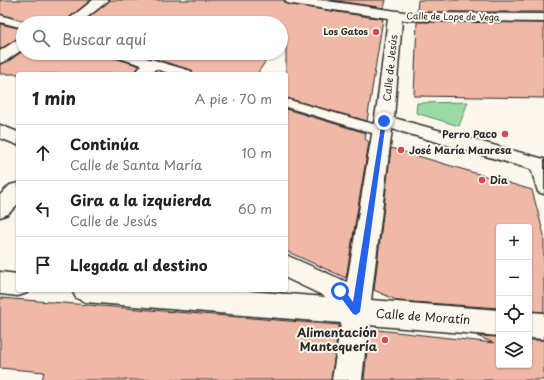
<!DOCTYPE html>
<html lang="es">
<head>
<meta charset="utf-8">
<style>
  body { margin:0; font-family:"Playpen Sans",sans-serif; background:#f2f2f2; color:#202124 }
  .controls { position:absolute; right:12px; bottom:12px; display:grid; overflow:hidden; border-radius:4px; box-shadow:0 1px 3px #0004 }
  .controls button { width:36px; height:36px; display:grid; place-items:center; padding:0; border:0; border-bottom:1px solid #e0e0e0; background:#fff; color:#202124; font:20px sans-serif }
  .stop { position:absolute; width:12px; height:12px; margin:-9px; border:3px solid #2563eb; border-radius:50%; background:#fff }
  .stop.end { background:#2563eb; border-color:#fff; box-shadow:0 1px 4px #0008 }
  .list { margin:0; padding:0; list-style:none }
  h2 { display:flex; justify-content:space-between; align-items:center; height:52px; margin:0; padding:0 16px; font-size:17px }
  h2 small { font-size:13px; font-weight:400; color:#757577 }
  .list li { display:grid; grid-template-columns:26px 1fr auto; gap:12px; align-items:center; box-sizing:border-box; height:56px; padding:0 16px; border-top:1px solid #e0e0e0 }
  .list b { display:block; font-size:15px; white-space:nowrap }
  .list p { margin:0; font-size:13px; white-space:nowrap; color:#757577 }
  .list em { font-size:13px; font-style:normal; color:#757577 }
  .icon { flex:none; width:22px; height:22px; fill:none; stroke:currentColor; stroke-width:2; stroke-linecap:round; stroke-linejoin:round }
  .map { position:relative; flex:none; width:544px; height:380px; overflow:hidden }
  .search { position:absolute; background:#fff; box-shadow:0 1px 3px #0004; left:16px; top:16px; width:272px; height:44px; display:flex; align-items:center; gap:10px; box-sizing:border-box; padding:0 14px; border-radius:22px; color:#757577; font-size:15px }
  .panel { position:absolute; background:#fff; box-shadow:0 1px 3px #0004; left:16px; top:72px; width:272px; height:220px; border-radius:4px }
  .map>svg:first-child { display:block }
</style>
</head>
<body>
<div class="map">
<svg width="544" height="380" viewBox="0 0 544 380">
  <rect width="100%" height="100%" fill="#fbf7ec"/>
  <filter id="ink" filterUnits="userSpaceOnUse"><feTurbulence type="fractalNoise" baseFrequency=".025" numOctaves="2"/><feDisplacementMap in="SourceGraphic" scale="8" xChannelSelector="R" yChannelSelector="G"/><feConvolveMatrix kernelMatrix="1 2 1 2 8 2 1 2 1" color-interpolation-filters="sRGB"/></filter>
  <g filter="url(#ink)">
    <polygon fill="#9adba5" stroke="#628368" points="468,102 459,126 416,113 417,103"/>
    <g fill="#f0b8a6" stroke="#2b2b2b">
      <polygon points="0,0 91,0 63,23 28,23 0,14"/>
      <polygon points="110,0 284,0 286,4 292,5 383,19 367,121 286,98 286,31 281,38 281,23 82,23"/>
      <polygon points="331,0 386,0 384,8"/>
      <polygon points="418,0 544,0 544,12 417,12"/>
      <polygon points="417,22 544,23 544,98 414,96"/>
      <polygon points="0,24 23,29 23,36 0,49"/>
      <polygon points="23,51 23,53 109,53 112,57 140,66 133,74 0,74 0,64 7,62"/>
      <polygon points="134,53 271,53 257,74 193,74 191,70"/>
      <polygon points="286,109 366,133 365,139 369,142 346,278 286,251"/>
      <polygon points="391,148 532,190 544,235 544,312 529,311 529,227 499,227 499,308 398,301 374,290"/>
      <polygon points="0,298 339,325 331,380 42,380 44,372 0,368"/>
      <polygon points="369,329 494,343 477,336 499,337 499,365 529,365 529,340 544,340 544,380 364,380"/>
    </g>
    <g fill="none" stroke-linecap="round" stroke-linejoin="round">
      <g stroke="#2b2b2b" stroke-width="3">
        <g id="pedestrian">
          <polygon points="0,15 27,23 23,23 23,28 0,22"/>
          <polygon points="110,53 129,53 191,71 192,74 172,74 112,56"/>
          <polygon points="286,99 387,128 389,131 387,134 382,136 286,107"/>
          <polygon points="538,160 544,162 544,194 538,192 530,165 532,161"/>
        </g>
      </g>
      <g stroke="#2b2b2b" stroke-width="3">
        <g id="minor">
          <polygon points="93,0 109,0 80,23 64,23"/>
          <polygon points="285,0 320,0 411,13 544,14 544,22 402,20 394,118 544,159 544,173 392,129 371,300 499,310 499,336 368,325 362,380 332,380 341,323 85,302 76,298 72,290 236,290 326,297 286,278 286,255 347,282 377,105 388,18 292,4 287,3"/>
          <polygon points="23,37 23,49 6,61 0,63 0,51 18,39"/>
          <polygon points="152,59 158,61 160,64 151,74 134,74 146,61"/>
          <polygon points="0,125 18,132 18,145 0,138"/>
          <polygon points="18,183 18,204 8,214 0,217 0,195 10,185"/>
          <polygon points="0,272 18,274 18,290 29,290 27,293 18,296 0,294"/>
          <polygon points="529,312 544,313 544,339 529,338"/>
        </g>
      </g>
      <use href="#pedestrian" fill="#fbf7ec" fill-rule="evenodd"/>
      <use href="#minor" fill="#fbf7ec" fill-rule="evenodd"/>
    </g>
  </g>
  <polygon fill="#2563eb" points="382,120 386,121 360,312 356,315 353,314 336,291 337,288 343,288 353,302"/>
  <g fill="#d1495b" stroke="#fbf7ec" stroke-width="1.5">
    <circle cx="376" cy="32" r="4"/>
    <circle cx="505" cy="134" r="4"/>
    <circle cx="401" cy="150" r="4"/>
    <circle cx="482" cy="180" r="4"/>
    <circle cx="385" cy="340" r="4"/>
  </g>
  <g text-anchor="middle" stroke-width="4" stroke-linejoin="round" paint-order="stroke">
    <g font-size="9" fill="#2b2b2b" stroke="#fbf7ec">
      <text transform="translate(453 17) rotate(1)" y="3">Calle de Lope de Vega</text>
    </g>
    <g font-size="9" font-weight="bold" fill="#2b2b2b" stroke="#fbf7ec" text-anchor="end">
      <text x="368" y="35">Los Gatos</text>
    </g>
    <g font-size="10" fill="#2b2b2b" stroke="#fbf7ec">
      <text transform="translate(390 68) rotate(-84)" y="4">Calle de Jesús</text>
    </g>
    <g font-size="10" font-weight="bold" fill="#2b2b2b" stroke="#fbf7ec" text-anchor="start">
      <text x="497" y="138" text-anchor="end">Perro Paco</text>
      <text x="409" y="154">José María Manresa</text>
      <text x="490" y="184">Dia</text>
    </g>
    <g font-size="12" fill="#2b2b2b" stroke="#fbf7ec">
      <text transform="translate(423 317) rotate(4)" y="4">Calle de Moratín</text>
    </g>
    <g font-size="12" font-weight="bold" fill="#2b2b2b" stroke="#fbf7ec" text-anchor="end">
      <text x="377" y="337">Alimentación<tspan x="377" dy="14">Mantequería</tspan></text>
    </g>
  </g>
</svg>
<div class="controls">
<button>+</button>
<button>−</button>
<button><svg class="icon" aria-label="locate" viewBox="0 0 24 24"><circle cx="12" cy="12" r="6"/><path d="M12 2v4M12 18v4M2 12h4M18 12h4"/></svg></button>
<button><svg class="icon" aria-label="layers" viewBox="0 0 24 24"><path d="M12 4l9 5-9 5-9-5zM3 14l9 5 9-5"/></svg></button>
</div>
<div class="stop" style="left:340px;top:291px"></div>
<div class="stop end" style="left:384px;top:121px"></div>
<div class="search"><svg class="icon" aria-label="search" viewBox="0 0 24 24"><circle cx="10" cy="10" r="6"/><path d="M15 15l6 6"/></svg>Buscar aquí</div>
<section class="panel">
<h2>1 min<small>A pie · 70 m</small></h2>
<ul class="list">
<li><svg class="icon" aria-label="ahead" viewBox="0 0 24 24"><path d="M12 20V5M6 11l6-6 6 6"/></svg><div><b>Continúa</b><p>Calle de Santa María</p></div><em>10 m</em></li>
<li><svg class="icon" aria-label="left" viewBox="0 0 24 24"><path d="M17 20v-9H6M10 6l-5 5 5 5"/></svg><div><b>Gira a la izquierda</b><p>Calle de Jesús</p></div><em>60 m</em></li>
<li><svg class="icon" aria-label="arrive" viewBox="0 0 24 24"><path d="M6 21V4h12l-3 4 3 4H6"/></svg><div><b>Llegada al destino</b></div></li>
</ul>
</section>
</div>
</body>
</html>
